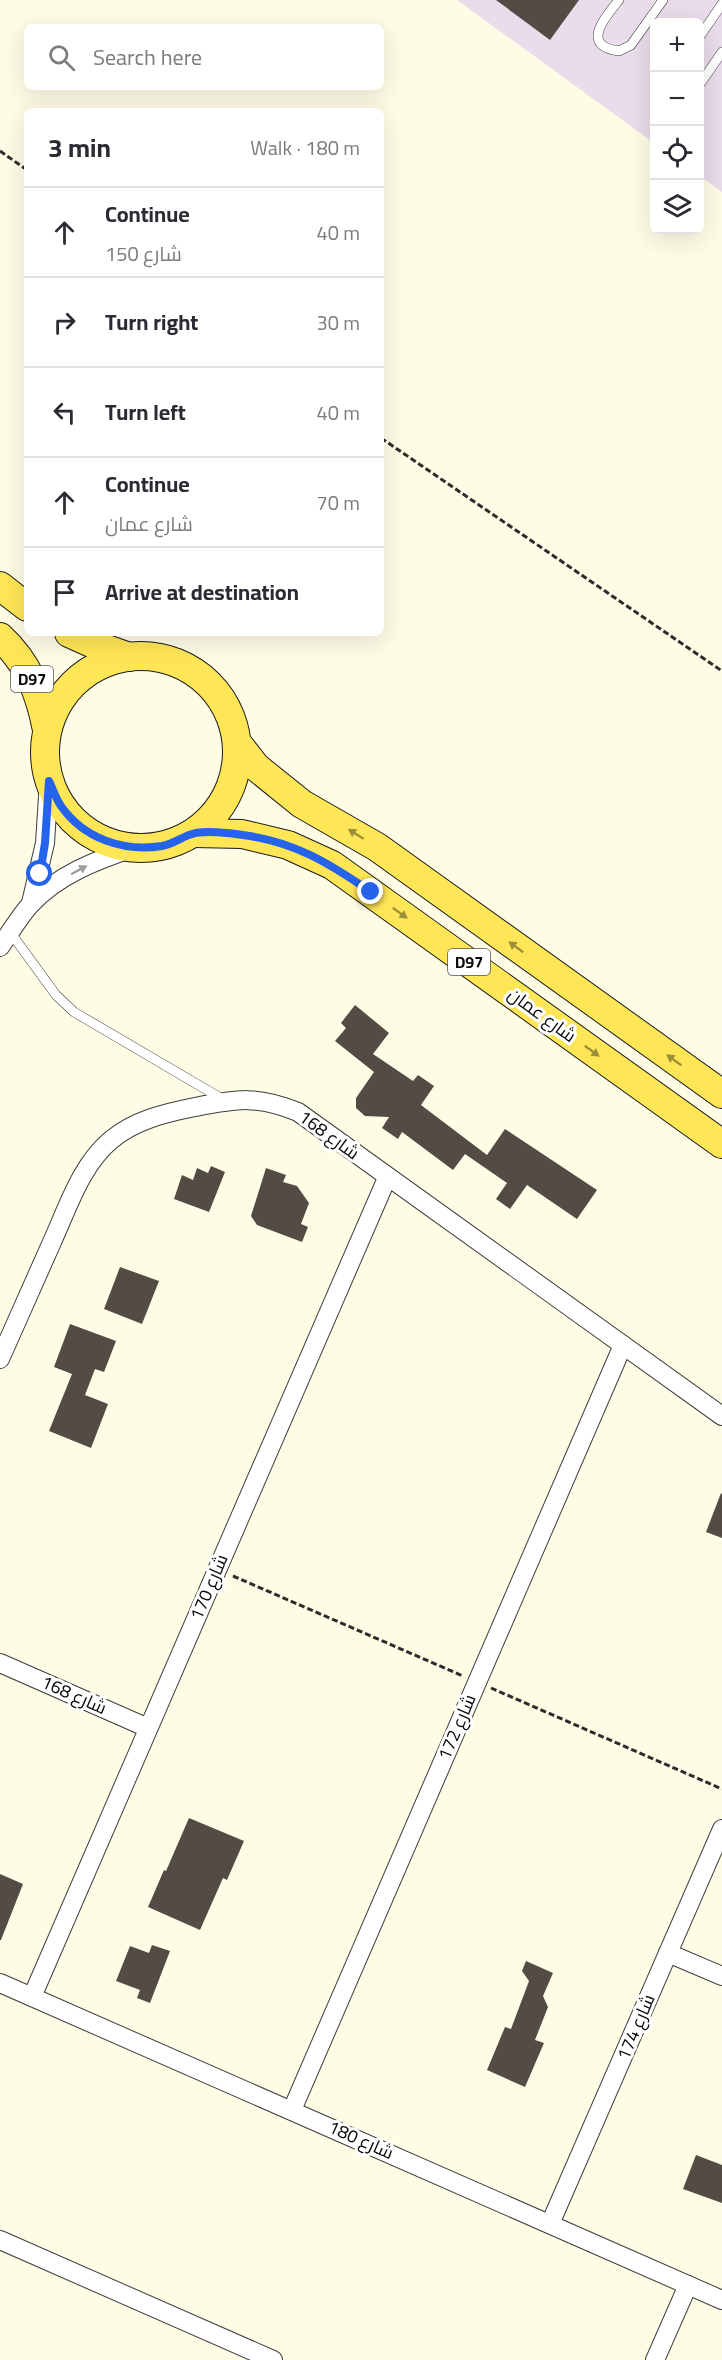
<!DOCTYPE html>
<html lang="en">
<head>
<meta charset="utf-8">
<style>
  body { margin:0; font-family:Georgia,Cairo,serif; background:#f2f2f3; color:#2b2b33 }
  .controls { position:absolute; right:18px; top:18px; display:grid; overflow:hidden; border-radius:9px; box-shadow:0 6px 24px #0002 }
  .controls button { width:54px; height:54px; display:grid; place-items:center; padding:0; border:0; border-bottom:2px solid #e1e1e2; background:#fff; color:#2b2b33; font:30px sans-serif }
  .stop { position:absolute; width:18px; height:18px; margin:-14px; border:4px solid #2563eb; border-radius:50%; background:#fff }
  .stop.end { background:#2563eb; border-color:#fff; box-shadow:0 2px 6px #0008 }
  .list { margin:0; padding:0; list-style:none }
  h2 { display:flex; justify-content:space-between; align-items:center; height:78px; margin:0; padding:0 24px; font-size:26px }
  h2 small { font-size:20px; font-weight:400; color:#7c7c81 }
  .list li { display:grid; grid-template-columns:39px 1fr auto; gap:18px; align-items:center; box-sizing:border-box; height:90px; padding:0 24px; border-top:2px solid #e1e1e2 }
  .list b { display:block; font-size:22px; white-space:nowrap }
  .list p { margin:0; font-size:20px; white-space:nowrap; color:#7c7c81 }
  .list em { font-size:20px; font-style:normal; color:#7c7c81 }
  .icon { flex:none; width:33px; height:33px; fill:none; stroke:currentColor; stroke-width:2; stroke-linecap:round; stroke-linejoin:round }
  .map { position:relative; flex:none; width:722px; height:2360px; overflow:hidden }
  .search { position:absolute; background:#fff; box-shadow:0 6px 24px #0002; left:24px; top:24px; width:360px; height:66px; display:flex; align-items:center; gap:15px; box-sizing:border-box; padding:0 21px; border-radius:9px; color:#7c7c81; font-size:22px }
  .panel { position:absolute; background:#fff; box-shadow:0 6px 24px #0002; left:24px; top:108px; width:360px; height:528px; border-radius:9px }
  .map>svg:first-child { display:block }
</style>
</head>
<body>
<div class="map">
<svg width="722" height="2360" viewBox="0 0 722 2360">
  <rect width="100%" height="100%" fill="#fffce6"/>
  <polygon fill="#eadcea" points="457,0 722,0 722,192 700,176 700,22 654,22 654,143"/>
  <g fill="#534c45">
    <polygon points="496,0 579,0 550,40"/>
    <polygon points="355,1005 389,1033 373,1054 413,1081 418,1075 434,1086 421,1105 487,1155 505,1129 597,1190 577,1219 527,1185 510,1209 496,1199 507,1183 465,1154 453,1170 402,1132 398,1139 382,1128 389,1117 365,1116 356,1108 356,1098 374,1072 335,1041 346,1028 341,1023"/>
    <polygon points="211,1166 225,1172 209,1212 174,1199 182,1175 193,1180 197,1168 208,1173"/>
    <polygon points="266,1168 286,1175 283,1182 297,1186 309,1203 301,1224 308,1227 302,1242 257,1225 251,1216"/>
    <polygon points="120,1267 159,1281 142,1324 104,1309"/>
    <polygon points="70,1324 116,1341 104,1372 95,1369 85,1395 108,1404 91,1448 49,1431 72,1374 54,1367"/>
    <polygon points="721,1493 722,1494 722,1538 706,1532"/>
    <polygon points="189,1818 244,1841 227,1880 223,1878 200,1930 148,1907 164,1870 166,1871"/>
    <polygon points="0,1874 23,1884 1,1940 0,1940"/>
    <polygon points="152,1945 170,1951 150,2003 137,1998 140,1990 116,1981 130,1946 149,1953"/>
    <polygon points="526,1961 553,1973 543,1996 548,2007 535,2040 544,2043 525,2087 487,2070 505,2027 511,2029 529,1981 522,1971"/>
    <polygon points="696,2155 722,2165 722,2203 683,2189"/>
  </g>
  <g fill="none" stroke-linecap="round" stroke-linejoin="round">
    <g stroke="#3d3d3d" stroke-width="10">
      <g id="lane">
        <path d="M619 0C606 16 579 46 619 51L631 45 663 0"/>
        <polyline points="700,36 722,4"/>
        <polyline points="700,84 722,52"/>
        <polyline points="10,932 56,995 74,1012 224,1100"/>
      </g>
    </g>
    <g stroke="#3d3d3d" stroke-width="20">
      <g id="street">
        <polyline points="31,903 45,843 49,781"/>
        <path d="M0 947C10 933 19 917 30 905 57 875 97 860 133 848"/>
        <path d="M0 1359C17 1320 35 1281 52 1242 68 1207 81 1165 111 1140 135 1120 165 1113 195 1107 237 1099 257 1095 298 1112L722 1416"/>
        <polyline points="0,1663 148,1728"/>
        <polyline points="668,1953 722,1976"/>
        <polyline points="0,1983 722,2300"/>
        <polyline points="32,1997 387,1178"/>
        <polyline points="292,2110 623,1345"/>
        <polyline points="550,2224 722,1829"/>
        <polyline points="0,2240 273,2360"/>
        <polyline points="655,2360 688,2285"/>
      </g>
    </g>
    <g stroke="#1b1b1b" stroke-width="30">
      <g id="primary">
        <polyline points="0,586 27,607"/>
        <polyline points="69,633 98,646 129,657"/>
        <path d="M0 637C28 663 40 693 47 730"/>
        <circle cx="141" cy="752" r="96"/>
        <polyline points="238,744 256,767 302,804 377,847 722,1094"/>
        <polyline points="194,833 242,834 288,845 332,865 722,1144"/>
      </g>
    </g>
    <g stroke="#2c2c2c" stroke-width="3" stroke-dasharray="6 3" stroke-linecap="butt">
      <polyline points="0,151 27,170"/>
      <polyline points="381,438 722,671"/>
      <polyline points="233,1576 463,1676"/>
      <polyline points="491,1688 722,1789"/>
    </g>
    <use href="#lane" stroke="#fff" stroke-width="9"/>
    <use href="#street" stroke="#fff" stroke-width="18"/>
    <use href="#primary" stroke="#ffe656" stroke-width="28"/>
  </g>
  <defs><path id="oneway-solid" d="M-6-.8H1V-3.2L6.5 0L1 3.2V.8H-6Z" transform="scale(1.5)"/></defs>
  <g fill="#9d8e38">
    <use href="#oneway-solid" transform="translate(356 834) rotate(-148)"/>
    <use href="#oneway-solid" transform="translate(400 913) rotate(36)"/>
    <use href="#oneway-solid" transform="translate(516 947) rotate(-144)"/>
    <use href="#oneway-solid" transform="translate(592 1051) rotate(36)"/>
    <use href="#oneway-solid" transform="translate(674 1060) rotate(-144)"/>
  </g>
  <use fill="#9d9d9d" href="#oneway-solid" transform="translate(79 870) rotate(-28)"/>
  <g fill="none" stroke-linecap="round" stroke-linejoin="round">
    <path stroke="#2563eb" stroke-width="8" d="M40 874 45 843 49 781C53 789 56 799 61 806 84 839 124 852 162 846 173 844 182 837 192 834 203 830 231 833 243 835 295 842 329 863 371 892"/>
  </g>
  <g text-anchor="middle" stroke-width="6" stroke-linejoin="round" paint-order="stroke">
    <g fill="#fff" stroke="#545454" stroke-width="1.5">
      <rect x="11" y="666" width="42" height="26" rx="4.5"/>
      <rect x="448" y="949" width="42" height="26" rx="4.5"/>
    </g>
    <g font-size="16" font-weight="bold" fill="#0a0a0a">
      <text x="32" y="685">D97</text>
      <text x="469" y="968">D97</text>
    </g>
    <g font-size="18" fill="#0a0a0a" stroke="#fff">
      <text transform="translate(542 1015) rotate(36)" y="6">شارع عمان</text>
      <text transform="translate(329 1135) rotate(36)" y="6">شارع 168</text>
      <text transform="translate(209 1587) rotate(-67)" y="6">شارع 170</text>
      <text transform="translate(74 1695) rotate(24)" y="6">شارع 168</text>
      <text transform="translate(457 1727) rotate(-67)" y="6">شارع 172</text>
      <text transform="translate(636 2027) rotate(-67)" y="6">شارع 174</text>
      <text transform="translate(361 2140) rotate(24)" y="6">شارع 180</text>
    </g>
  </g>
</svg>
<div class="controls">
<button>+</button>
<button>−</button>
<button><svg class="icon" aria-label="locate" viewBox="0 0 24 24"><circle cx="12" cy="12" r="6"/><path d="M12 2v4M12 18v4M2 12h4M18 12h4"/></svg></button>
<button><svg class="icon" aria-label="layers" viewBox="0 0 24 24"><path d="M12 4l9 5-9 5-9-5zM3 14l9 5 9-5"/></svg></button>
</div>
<div class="stop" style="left:40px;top:874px"></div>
<div class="stop end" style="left:371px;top:892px"></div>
<div class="search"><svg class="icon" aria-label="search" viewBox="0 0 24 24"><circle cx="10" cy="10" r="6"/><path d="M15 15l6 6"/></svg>Search here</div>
<section class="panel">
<h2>3 min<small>Walk · 180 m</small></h2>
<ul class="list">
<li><svg class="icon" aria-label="ahead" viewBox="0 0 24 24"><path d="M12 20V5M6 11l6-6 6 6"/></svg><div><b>Continue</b><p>شارع 150</p></div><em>40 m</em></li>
<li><svg class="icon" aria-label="right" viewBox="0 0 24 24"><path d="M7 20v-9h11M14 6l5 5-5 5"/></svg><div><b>Turn right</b></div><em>30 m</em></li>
<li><svg class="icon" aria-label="left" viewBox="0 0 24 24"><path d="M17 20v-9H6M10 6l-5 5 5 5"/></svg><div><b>Turn left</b></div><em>40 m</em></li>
<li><svg class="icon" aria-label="ahead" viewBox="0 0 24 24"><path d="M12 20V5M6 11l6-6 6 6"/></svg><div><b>Continue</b><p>شارع عمان</p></div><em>70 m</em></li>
<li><svg class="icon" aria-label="arrive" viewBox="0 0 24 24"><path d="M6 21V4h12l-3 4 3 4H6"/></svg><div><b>Arrive at destination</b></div></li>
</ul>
</section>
</div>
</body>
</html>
